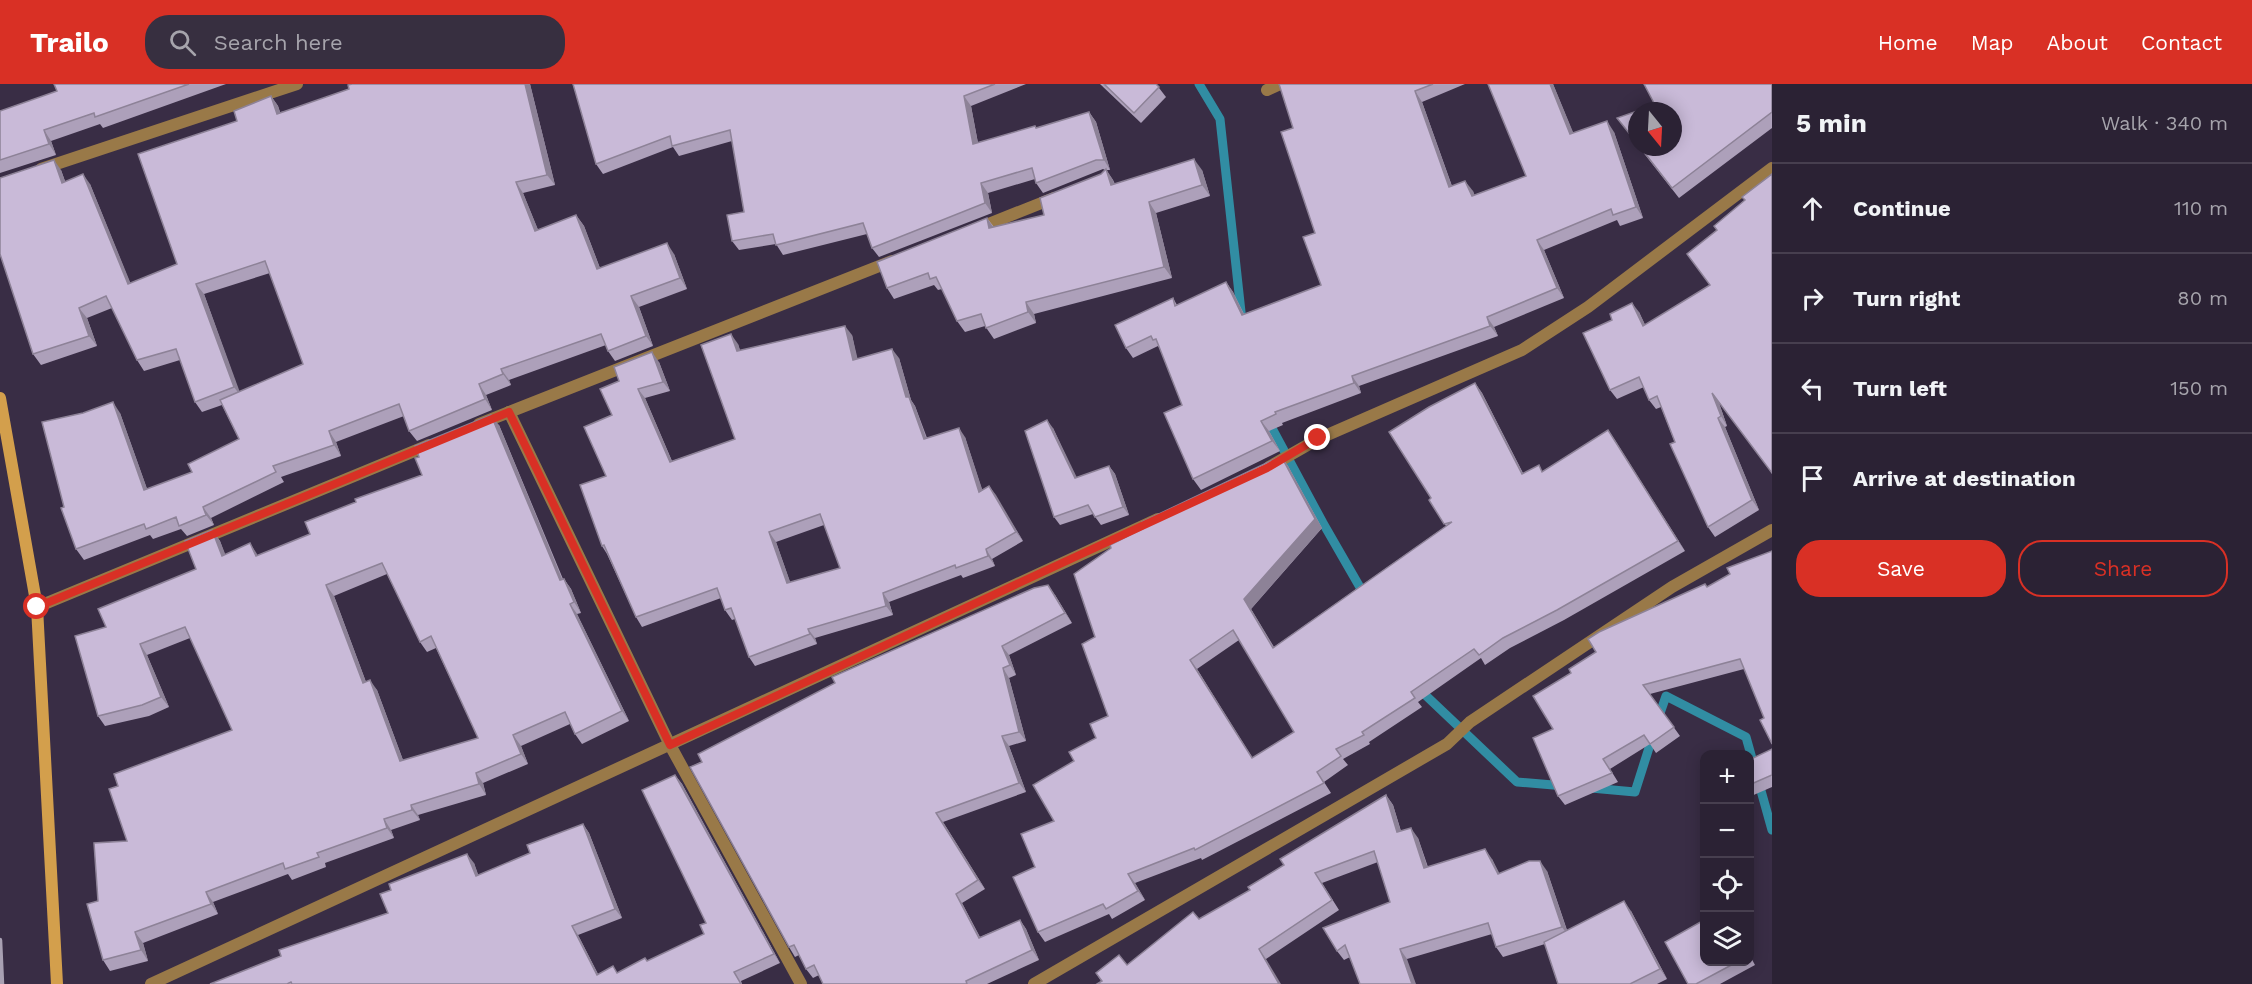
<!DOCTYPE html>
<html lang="en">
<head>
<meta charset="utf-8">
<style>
  body { margin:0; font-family:"Work Sans",sans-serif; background:#372f40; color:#f1f3f6 }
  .controls { position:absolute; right:18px; bottom:18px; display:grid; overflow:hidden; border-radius:12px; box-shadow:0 3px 15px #0003 }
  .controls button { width:54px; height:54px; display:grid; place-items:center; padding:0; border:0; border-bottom:2px solid #473f4f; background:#2b2234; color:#f1f3f6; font:30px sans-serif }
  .compass { position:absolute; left:1628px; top:18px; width:54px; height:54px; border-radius:50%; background:#2b2234; box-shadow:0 3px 15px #0003; rotate:162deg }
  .stop { position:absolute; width:18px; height:18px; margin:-14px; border:4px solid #d93025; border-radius:50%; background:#fff }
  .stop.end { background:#d93025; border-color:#fff; box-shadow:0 2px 6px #0008 }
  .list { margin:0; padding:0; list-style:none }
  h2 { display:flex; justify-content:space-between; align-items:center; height:78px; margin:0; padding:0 24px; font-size:26px }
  h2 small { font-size:20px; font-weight:400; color:#a6a4ac }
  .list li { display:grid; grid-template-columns:39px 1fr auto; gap:18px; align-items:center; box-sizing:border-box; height:90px; padding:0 24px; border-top:2px solid #473f4f }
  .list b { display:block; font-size:22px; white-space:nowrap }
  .list em { font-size:20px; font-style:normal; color:#a6a4ac }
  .actions { display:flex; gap:12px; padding:18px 24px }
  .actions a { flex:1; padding:14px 0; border:2px solid #d93025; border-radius:24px; text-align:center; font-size:21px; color:#d93025 }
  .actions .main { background:#d93025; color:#fff }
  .icon { flex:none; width:33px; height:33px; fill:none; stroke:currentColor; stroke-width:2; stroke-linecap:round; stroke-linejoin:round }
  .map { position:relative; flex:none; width:1772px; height:900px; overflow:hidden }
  header { display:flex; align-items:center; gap:36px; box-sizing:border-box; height:84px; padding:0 30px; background:#d93025; color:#fff }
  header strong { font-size:28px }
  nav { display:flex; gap:33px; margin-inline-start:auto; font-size:21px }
  .search { width:420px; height:54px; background:#372f40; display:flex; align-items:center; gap:15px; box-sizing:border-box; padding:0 21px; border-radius:24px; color:#a6a4ac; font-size:22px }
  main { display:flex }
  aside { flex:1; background:#2b2234 }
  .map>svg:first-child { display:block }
</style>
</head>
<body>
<header>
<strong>Trailo</strong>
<div class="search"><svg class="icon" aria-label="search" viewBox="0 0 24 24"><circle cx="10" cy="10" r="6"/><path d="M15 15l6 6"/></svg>Search here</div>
<nav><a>Home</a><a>Map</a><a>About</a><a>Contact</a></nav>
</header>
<main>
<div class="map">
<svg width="1772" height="900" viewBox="0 0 1772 900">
  <rect width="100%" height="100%" fill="#392d45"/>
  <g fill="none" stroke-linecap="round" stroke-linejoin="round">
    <g stroke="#318da3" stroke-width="9">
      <polyline points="1199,0 1220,35 1242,237"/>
      <polyline points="1267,335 1323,439 1365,512"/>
      <polyline points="1419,605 1517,698 1565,702"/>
      <polyline points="1658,635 1666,612 1746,653 1772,746"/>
      <polyline points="1591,704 1635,708 1654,648"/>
    </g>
    <g stroke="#997948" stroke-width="12">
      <polyline points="1267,6 1280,0"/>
      <polyline points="41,85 297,0"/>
      <polyline points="976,145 1054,114"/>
      <polyline points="509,328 670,661 801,900"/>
      <polyline points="479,340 892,177"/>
      <polyline points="1269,383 1318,355 1522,266 1588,223 1772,84"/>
      <polyline points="37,523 429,361"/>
      <polyline points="151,900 1158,435"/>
      <polyline points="1034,900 1447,660 1470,638 1672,503 1772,446"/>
    </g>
    <polyline stroke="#d39f4c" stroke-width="12" points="0,314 37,523 57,900"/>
    <polyline stroke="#a8a0b2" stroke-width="4.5" points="0,856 2,900"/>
  </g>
  <g fill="#ada0ba" fill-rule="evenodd">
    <polygon points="54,0 226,0 103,44 100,40 51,57 56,71 0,89 0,27 57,7"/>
    <path d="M530 0 555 101 523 109 538 146 576 131 584 142 600 184 674 170 687 205 639 223 653 262 615 277 608 267 606 261 509 296 511 301 486 311 492 326 417 357 409 347 404 332 336 358 341 372 281 393 284 398 211 434 214 441 187 452 181 445 153 455 150 451 84 476 76 465 64 423 120 329 147 405 192 388 239 355 222 321 202 328 195 318 180 276 144 287 137 276 112 224 87 234 97 262 41 281 33 270 61 86 65 97 90 100 130 199 177 180 237 37 271 12 278 22 280 28ZM270 189 303 280 239 308 204 210Z"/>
    <polygon points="573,0 1026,0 971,22 978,59 1035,42 1036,44 1089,28 1096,38 1110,86 1106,86 1113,96 1115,100 1202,86 1210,112 1156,129 1172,194 1034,230 1036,239 994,255 985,242 965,248 957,237 942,205 938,206 934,201 894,215 887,204 987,134 994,143 1044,131 1101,90 1105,86 1103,85 1043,109 1036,99 1035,95 988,109 992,129 879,173 872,164 867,150 783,171 776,160 739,166 732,157 744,128 732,57 679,72 673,63 603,90 596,80"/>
    <polygon points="1100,0 1156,0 1166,13 1141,39"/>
    <polygon points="1279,0 1465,0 1422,18 1452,102 1473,107 1474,111 1526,92 1553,0 1573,49 1614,48 1643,134 1620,142 1617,136 1544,166 1564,214 1494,243 1498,252 1359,302 1361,309 1282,339 1283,341 1269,347 1280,367 1201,406 1193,395 1182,321 1161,266 1158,262 1133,274 1126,264 1173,214 1177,221 1226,198 1233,208 1244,230 1321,201 1315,149 1293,44"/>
    <polygon points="1772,0 1772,44 1679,114 1639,63 1673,63 1655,21"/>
    <polygon points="1772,90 1719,319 1727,342 1725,343 1759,426 1715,453 1708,443 1661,323 1656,325 1649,316 1644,303 1617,315 1610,306 1612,236 1639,228 1645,241 1710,201 1687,170 1717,146 1714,142 1745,116"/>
    <path d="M852 251 857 275 899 274 911 316 915 322 927 354 965 353 982 406 989 402 1023 457 992 475 995 482 963 494 961 491 889 518 893 531 815 554 817 560 755 582 749 573 735 535 732 536 725 526 721 514 642 543 636 533 607 470 602 462 606 392 612 331 659 278 670 307 645 314 672 377 735 355 738 260 740 267ZM824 441 840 484 790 498 776 458Z"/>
    <path d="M1475 299 1482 309 1523 389 1543 387 1608 346 1685 467 1564 536 1510 564 1485 581 1481 574 1418 618 1422 623 1369 658 1370 660 1343 675 1348 681 1324 698 1331 709 1202 776 1201 774 1135 799 1145 816 1112 835 1109 830 1045 858 1038 848 1035 783 1054 737 1074 677 1096 654 1108 632 1095 553 1281 372 1288 382 1322 444 1251 525 1274 563 1446 442 1429 416 1431 414ZM1239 556 1294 648 1252 674 1197 585Z"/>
    <path d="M499 341 563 495H564L571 505 581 529 577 530 629 637 582 660 575 650 570 640 521 662 528 680 483 699 486 711 418 731 420 736 391 746 394 754 325 779 326 783 292 796 288 790 213 818 218 830 143 859 148 877 110 887 103 876 98 817 127 757 118 702 232 646 190 554 147 571 169 623 149 632 105 642 98 632 106 543 196 485 212 446 220 457 225 471H258L310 450 422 391ZM387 490 420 558 427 568 436 564 478 654 403 676 377 606 366 598 334 512Z"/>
    <polygon points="1053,344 1076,394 1109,382 1115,390 1129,431 1101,441 1093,430 1060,441 1054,433"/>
    <polygon points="1772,467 1764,634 1744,585 1650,610 1680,652 1656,669 1650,660 1610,685 1618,698 1565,721 1558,712 1553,645 1571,589 1707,503"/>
    <polygon points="1055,511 1072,539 1009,571 1016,591 1009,594 1026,657 1009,662 1026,708 943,738 985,805 962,819 980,853 1020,836 1026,845 1039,876 987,900 823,900 819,891 813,894 806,885 799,871 795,873 789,863 690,683"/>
    <polygon points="1772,665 1772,703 1749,713 1749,676"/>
    <polygon points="675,691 682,700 780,879 741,897 742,900 210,900 281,872 388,829 474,779 478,791 530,769 583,740 589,749 622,834 578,851 598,890 618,889 648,877 704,850 706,839"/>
    <polygon points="1386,711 1393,721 1401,747 1418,754 1428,783 1492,775 1499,790 1547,787 1567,846 1631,827 1667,895 1657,900 1558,900 1545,860 1503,873 1496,863 1492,850 1407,875 1350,873 1344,876 1337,867 1390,818 1378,778 1322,799 1339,826 1266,875 1101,897 1096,889 1127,881 1199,835 1250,806 1284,781"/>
    <polygon points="1749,870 1755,881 1720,900 1688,900 1704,878 1749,878"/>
  </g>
  <g fill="#8d8297">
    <polygon points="525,0 530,0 555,101 547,91"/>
    <polygon points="1550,0 1553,0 1578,60 1570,50"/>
    <polygon points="1415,7 1422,18 1456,114 1449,103"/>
    <polygon points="271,12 278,22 284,40 277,30"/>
    <polygon points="964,12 971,22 980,70 973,60"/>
    <polygon points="1089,28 1096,38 1110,86 1104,76"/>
    <polygon points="1607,37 1614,48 1643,134 1636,123"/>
    <polygon points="44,46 51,57 56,71 49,60"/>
    <polygon points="1194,75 1202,86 1210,112 1202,101"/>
    <polygon points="54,76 61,86 69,109 62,99"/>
    <polygon points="1106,85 1113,96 1118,112 1111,101"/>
    <polygon points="83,90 90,100 135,210 128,200"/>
    <polygon points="1465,97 1473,107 1479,122 1472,112"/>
    <polygon points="516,98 523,109 543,158 535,147"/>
    <polygon points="981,99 988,109 992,129 985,119"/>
    <polygon points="1149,118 1156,129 1172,194 1164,183"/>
    <polygon points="576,131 584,142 604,195 597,185"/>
    <polygon points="987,134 995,146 989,144"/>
    <polygon points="1537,156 1544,166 1564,214 1557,204"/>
    <polygon points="667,159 674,170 687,205 680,194"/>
    <polygon points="1226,198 1233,208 1249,241 1242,231"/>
    <polygon points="196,200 204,210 242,314 234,303"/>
    <polygon points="631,212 639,223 653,262 646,252"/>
    <polygon points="1026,218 1034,230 1036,239 1028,228"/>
    <polygon points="1632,219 1639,228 1650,251 1643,242"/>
    <polygon points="79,224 87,234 97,262 89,252"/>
    <polygon points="1487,233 1494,243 1498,252 1490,242"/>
    <polygon points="845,242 852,251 860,285 853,276"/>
    <polygon points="731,250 738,260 744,277 737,267"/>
    <polygon points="892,265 899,274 911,316 915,322 930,365 924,355 906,313"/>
    <polygon points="652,268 659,278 670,307 663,298"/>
    <polygon points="501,285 509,296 511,301 503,290"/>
    <polygon points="1352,292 1359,302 1361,309 1354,299"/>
    <polygon points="1475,299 1482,309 1528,400 1522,390"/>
    <polygon points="479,300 486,311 492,326 485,315"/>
    <polygon points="638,305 645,314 676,387 670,378"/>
    <polygon points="1712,309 1719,319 1727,342 1721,332"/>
    <polygon points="113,318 120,329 151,416 144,406"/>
    <polygon points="491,331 499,341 567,507 560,496"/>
    <polygon points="1718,334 1725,343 1759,426 1752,416"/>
    <polygon points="1047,336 1053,344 1081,402 1075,394"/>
    <polygon points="1261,337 1269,347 1280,367 1272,357"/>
    <polygon points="959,344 965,353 986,417 979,408"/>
    <polygon points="1608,346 1615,356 1685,467 1678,457"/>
    <polygon points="329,347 336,358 341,372 334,361"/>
    <polygon points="1281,372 1288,382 1322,444 1251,525 1280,573 1244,515"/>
    <polygon points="1109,382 1115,390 1129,431 1123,423"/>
    <polygon points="989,402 996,411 1023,457 1016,448"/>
    <polygon points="203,423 211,434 214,441 206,431"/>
    <polygon points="212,446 220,457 230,482 222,472"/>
    <polygon points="769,448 776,458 794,509 787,499"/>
    <polygon points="250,459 257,470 263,483 256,472"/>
    <polygon points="986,465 992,475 995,482 988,472"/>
    <polygon points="564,495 571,505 581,529 574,518"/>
    <polygon points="326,501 334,512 370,609 363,599"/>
    <polygon points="1048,501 1055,511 1072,539 1065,529"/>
    <polygon points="883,509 889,518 893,531 886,522"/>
    <polygon points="570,520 577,530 629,637 622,627"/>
    <polygon points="808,545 815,554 817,560 810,550"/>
    <polygon points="140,560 147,571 169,623 161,613"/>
    <polygon points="1002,562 1009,571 1016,591 1010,581"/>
    <polygon points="1190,576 1197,585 1259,684 1252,674"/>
    <polygon points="1003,584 1009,594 1026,657 1019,648"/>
    <polygon points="370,596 377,606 407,687 400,677"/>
    <polygon points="513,651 521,662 528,680 521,670"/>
    <polygon points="1002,652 1009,662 1026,708 1019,699"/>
    <polygon points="476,689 483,699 486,711 479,700"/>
    <polygon points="675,691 682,700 780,879 774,870"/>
    <polygon points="1386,711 1393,721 1404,758 1397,748"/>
    <polygon points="411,721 418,731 420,736 412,726"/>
    <polygon points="936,729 943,738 985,805 978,796"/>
    <polygon points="384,735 391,746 394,754 387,744"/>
    <polygon points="583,740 589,749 622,834 615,825"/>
    <polygon points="1411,744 1418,754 1431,794 1424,784"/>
    <polygon points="1485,765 1492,775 1505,800 1498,790"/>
    <polygon points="467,770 474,779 482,801 476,792"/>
    <polygon points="1540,777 1547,787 1569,853 1562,843"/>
    <polygon points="1128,790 1135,799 1145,816 1138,807"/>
    <polygon points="206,808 213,818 218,830 211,820"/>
    <polygon points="956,810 962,819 985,864 979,854"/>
    <polygon points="1624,817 1631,827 1667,895 1660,885"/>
    <polygon points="1020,836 1026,845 1039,876 1032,866"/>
    <polygon points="572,842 578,851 603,900 597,891"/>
    <polygon points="135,848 143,859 148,877 141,866"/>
    <polygon points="1259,865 1266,875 1281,900 1279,900"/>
    <polygon points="1400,865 1407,875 1416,900 1412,900"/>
  </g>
  <g fill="#c9bad8" stroke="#8d8297" stroke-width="1.5" fill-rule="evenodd">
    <polygon points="54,0 189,0 95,33 94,29 44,46 49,60 0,76 0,27 57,7"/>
    <polygon points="352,0 525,0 547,91 516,98 535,147 576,131 597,185 667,159 680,194 631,212 646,252 608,267 601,250 501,285 503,290 479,300 485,315 409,347 399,320 329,347 334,361 273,382 276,388 203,423 206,431 179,442 176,433 146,445 144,440 76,465 61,424 64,423 42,338 83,329 113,318 144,406 192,388 188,380 239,355 220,316 303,280 265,177 196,200 234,303 195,318 176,265 137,276 106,212 79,224 89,252 33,270 0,170 0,94 54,76 62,99 83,90 128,200 177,180 138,70 237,37 234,27 271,12 277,30 349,5 348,1"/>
    <polygon points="573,0 995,0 964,12 973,60 1035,42 1036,44 1089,28 1104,76 1096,76 1036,99 1032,84 981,99 985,119 872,164 863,139 776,161 773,150 732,157 727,131 744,128 730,46 672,62 670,52 596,80"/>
    <polygon points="1104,0 1156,0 1159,3 1134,29"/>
    <polygon points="1279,0 1433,0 1415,7 1449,103 1465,97 1472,112 1526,92 1488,0 1550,0 1570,50 1607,37 1636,123 1613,131 1611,125 1537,156 1557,204 1487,233 1490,242 1352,292 1354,299 1275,328 1276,330 1261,337 1272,357 1193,395 1164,329 1182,321 1156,255 1153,256 1151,252 1126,264 1115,241 1173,214 1175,222 1226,198 1242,231 1321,201 1303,153 1315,149 1281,48 1293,44"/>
    <polygon points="1644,0 1772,0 1772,28 1672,104 1640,63 1673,63 1673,27 1637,27 1655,21"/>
    <polygon points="1637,27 1637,59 1617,34"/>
    <polygon points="1194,75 1202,101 1149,118 1164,183 1026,218 1028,228 986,244 981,230 957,237 936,193 930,195 928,189 887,204 877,178 987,134 989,144 1044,131 1040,114 1101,90 1106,85 1111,101"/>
    <polygon points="1772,90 1772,389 1712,309 1721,332 1718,334 1752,416 1708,443 1670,360 1675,358 1657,312 1649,316 1639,293 1610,306 1583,249 1612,236 1610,230 1632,219 1643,242 1710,201 1687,170 1717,146 1714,142 1745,116 1742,113"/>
    <path d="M845 242 853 276 892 265 906 313H909L924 355 959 344 979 408 989 402 1016 448 986 465 988 472 956 484 955 481 883 509 886 522 808 545 810 550 749 573 731 524 725 526 717 504 636 533 604 461 602 462 580 401 606 392 584 343 612 331 600 305 619 297 614 283 652 268 663 298 638 305 670 378 735 355 701 261 731 250 737 267ZM820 430 840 484 787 499 769 448Z"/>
    <path d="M1475 299 1522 390 1539 381 1542 388 1608 346 1678 457 1557 526 1503 554 1479 571 1474 565 1411 608 1415 614 1362 648 1364 651 1336 665 1341 672 1317 688 1324 699 1195 766 1194 764 1128 790 1138 807 1106 825 1103 820 1038 848 1013 793 1035 783 1021 750 1054 737 1033 701 1074 677 1069 668 1096 654 1090 640 1108 632 1082 560 1095 553 1074 490 1111 464 1110 461 1144 444 1142 438 1281 372 1315 435 1244 515 1273 564 1452 438 1444 440 1429 416 1431 414 1389 348 1429 323ZM1233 546 1294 648 1252 674 1190 576Z"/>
    <path d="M491 331 560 496 564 495 574 518 570 520 622 627 575 650 565 628 513 651 521 670 476 689 479 700 411 721 412 726 384 735 387 744 317 769 319 773 285 785 283 779 206 808 211 820 135 848 141 866 103 876 87 820 98 817 94 759 127 757 109 705 118 702 114 690 232 646 185 543 140 560 161 613 142 621 98 632 75 552 106 543 98 525 196 485 185 457 212 446 222 472 250 459 256 472 310 450 305 438 356 418 355 415 422 391 415 374 419 373 415 362ZM382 479 420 558 431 552 478 654 400 677 370 596 363 599 326 501Z"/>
    <polygon points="1047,336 1075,394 1109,382 1123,423 1095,433 1088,421 1054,433 1025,347"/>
    <polygon points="1772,467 1772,660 1760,636 1764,634 1740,575 1643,601 1674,643 1650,660 1644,651 1603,675 1612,689 1558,712 1533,654 1553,645 1533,612 1571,589 1569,585 1596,568 1588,555 1599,548 1705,500 1707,503 1730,490 1727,484"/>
    <polygon points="1048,501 1065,529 1002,562 1010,581 1003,584 1019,648 1002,652 1019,699 936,729 978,796 956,810 979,854 1020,836 1032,866 966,897 967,900 823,900 814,881 806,885 794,861 789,863 690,683 702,678 698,670 835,599 832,593 1034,504"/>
    <polygon points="1772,665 1772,691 1749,701 1749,676"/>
    <polygon points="675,691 774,870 734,888 741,900 292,900 291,898 287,900 210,900 281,872 279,866 388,829 380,810 391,806 389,800 467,770 476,792 530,769 527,761 583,740 615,825 572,842 597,891 613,882 617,889 645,874 647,877 704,850 700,841 706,839 642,706"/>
    <polygon points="1386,711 1397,748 1411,744 1424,784 1485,765 1498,790 1529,777 1540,777 1562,843 1496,863 1488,839 1400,865 1412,900 1360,900 1345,861 1337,867 1323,844 1390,818 1374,767 1315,789 1332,816 1259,865 1279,900 1097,900 1102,897 1096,889 1119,871 1127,881 1193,828 1199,835 1250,806 1248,803 1284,781 1280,775"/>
    <polygon points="1624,817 1660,885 1630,900 1558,900 1544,858"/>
    <polygon points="1704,836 1704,878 1737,878 1696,900 1688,900 1665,858"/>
  </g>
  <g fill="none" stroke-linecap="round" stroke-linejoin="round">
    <polyline stroke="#d93025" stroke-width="8" points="37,523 509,328 670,661 1267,384 1318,354"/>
  </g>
</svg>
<div class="controls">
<button>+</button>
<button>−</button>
<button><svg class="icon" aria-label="locate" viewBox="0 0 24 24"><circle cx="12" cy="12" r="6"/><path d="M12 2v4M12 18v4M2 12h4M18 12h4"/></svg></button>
<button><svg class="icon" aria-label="layers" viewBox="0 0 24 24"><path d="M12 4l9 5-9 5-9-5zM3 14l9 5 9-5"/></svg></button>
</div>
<svg class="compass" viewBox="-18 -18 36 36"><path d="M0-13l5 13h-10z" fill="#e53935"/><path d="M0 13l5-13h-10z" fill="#a6a4ac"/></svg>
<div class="stop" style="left:37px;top:523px"></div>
<div class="stop end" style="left:1318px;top:354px"></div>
</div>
<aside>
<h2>5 min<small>Walk · 340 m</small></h2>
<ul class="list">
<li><svg class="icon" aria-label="ahead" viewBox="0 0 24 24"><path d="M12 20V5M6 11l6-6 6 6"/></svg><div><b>Continue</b></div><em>110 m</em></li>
<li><svg class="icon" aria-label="right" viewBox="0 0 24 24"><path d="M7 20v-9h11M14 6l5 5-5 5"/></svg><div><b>Turn right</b></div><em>80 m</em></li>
<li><svg class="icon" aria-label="left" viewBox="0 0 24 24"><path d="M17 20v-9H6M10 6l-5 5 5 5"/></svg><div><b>Turn left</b></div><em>150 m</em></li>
<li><svg class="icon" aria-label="arrive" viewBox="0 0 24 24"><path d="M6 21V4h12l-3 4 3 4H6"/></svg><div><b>Arrive at destination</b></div></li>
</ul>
<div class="actions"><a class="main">Save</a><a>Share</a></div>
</aside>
</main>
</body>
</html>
